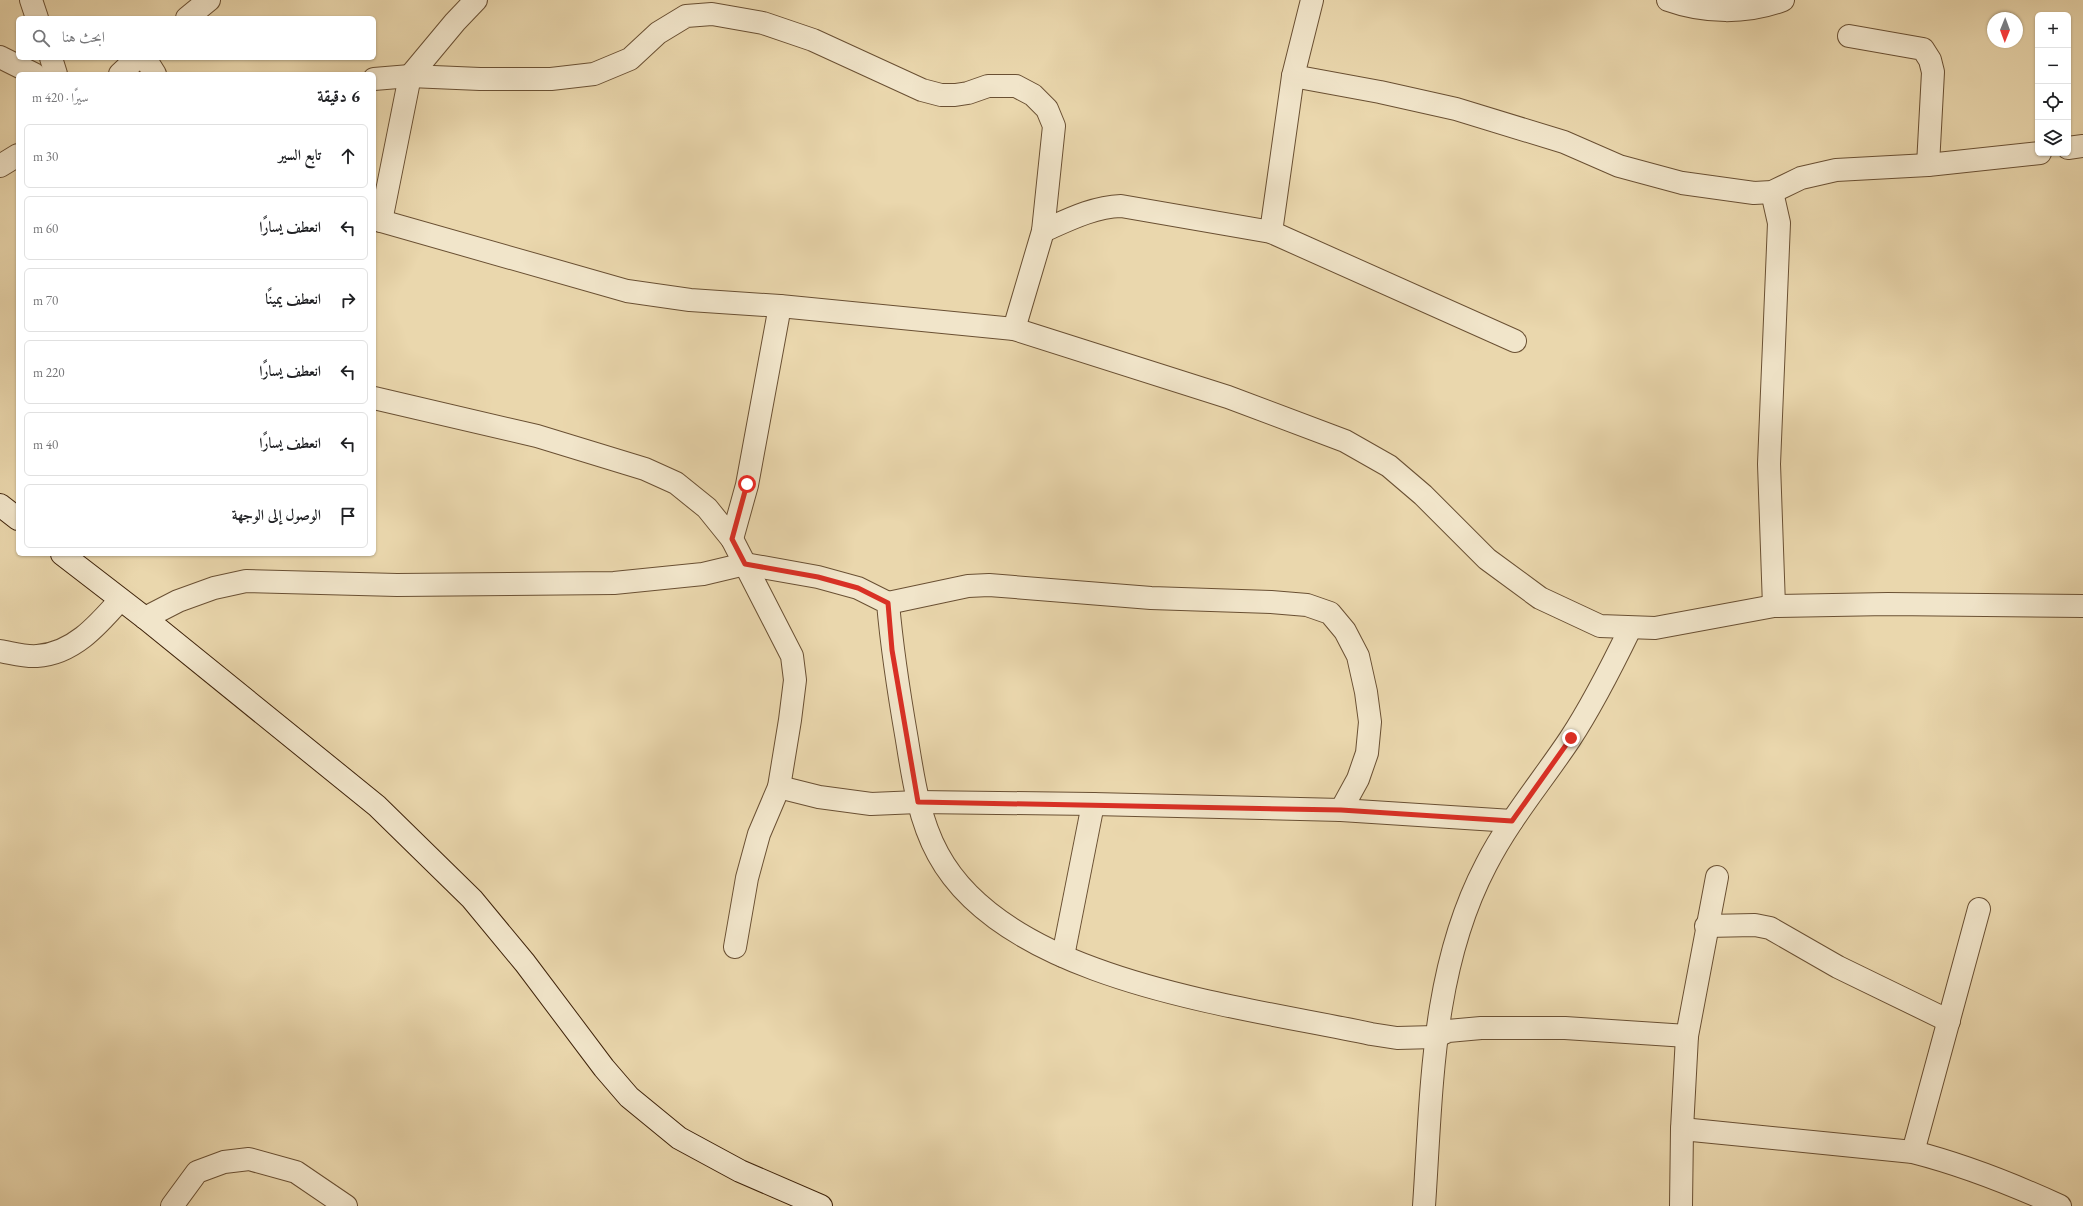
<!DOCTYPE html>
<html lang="ar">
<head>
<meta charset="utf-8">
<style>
  body { margin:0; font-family:"EB Garamond",Amiri,serif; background:#f2f2f2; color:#202124; direction:rtl }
  .controls { position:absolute; right:12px; top:12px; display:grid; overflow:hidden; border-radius:6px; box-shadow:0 1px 3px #0004 }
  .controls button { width:36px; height:36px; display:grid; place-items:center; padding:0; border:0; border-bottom:1px solid #e0e0e0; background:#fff; color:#202124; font:20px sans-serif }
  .compass { position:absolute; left:1987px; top:12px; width:36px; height:36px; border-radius:50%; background:#fff; box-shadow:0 1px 3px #0004; rotate:181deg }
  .stop { position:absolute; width:12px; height:12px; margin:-9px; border:3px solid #d93025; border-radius:50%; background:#fff }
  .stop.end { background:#d93025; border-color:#fff; box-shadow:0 1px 4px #0008 }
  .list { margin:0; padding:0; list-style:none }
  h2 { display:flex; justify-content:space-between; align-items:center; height:52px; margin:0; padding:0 16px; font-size:17px }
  h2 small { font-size:13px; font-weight:400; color:#757577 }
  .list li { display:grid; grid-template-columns:26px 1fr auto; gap:12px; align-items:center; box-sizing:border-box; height:64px; margin:0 8px 8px; padding:0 8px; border:1px solid #e0e0e0; border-radius:6px }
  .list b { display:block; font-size:15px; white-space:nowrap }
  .list em { font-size:13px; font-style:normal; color:#757577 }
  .icon { flex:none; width:22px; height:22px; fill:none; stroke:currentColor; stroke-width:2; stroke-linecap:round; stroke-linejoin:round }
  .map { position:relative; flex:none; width:2083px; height:1206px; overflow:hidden; direction:ltr }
  .search { position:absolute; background:#fff; box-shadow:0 1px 3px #0004; left:16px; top:16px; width:360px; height:44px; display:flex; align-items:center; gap:10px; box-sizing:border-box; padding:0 14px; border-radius:6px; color:#757577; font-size:15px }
  .panel { position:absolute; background:#fff; box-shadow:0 1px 3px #0004; left:16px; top:72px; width:360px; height:484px; border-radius:6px; direction:rtl }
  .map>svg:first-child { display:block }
</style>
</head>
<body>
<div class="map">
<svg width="2083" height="1206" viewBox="0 0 2083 1206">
  <rect width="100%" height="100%" fill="#ead7ad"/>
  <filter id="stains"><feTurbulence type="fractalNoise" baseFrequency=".005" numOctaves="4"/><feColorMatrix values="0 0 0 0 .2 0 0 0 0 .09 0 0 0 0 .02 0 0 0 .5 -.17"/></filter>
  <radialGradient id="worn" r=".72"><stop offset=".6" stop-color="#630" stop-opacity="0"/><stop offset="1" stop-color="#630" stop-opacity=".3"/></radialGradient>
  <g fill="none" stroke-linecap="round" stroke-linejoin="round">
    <g stroke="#6a5033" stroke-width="24">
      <g id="street">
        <polyline points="31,0 37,18"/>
        <path d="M1668 0C1704 13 1747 14 1783 0"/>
        <polyline points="187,18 209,0"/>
        <polyline points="1849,36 1923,49 1930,60 1933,72 1928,165"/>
        <polyline points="0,57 34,74"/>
        <polyline points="51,58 56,74"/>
        <polyline points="145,58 155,74"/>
        <polyline points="120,74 137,58"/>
        <polyline points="1293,76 1380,92 1456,109 1564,142 1619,166 1682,183 1754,193 1772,192 1801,178 1836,170 1928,165 2040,153"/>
        <polyline points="374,79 410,76 480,79 551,79 594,74 630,59 658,33 686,16 712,14 763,23 813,40 922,90 941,95 955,95 968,93 988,86 1016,86 1033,95 1047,109 1054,126 1043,231 1014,329"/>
        <polyline points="2068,148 2083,146"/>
        <polyline points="0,166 18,155"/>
        <polyline points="1772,192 1779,223 1769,464 1774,606"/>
        <polyline points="374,219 627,291 690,300 780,306 1014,329 1228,397 1345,441 1389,466 1423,495 1487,559 1540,598 1600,626 1655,628 1774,606 1888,604 2083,606"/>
        <polyline points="381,221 410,76 455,22 476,0"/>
        <path d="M1043 231C1068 220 1093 207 1121 206L1271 232 1515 341"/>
        <polyline points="1271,232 1293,76 1312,0"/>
        <polyline points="374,398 537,436 645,469 676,483 707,508 732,539 792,656 795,680 790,720 779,787 759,834 747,878 735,947"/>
        <polyline points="732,539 747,485 780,306"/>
        <polyline points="888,603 968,586 989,585 1151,598 1271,602 1307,605 1330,613 1345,631 1358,656 1366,692 1370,722 1367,753 1358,779 1341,810"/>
        <path d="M145 618 178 601 214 588 246 581 397 585 614 583 703 574 745 564 818 577 858 588 888 603C892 649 899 694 907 740 913 778 919 819 938 854 1007 982 1242 1006 1371 1034L1397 1038 1435 1037 1448 1031 1481 1028H1565L1687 1036"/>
        <path d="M0 651C12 653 25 657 37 656 73 654 98 625 120 600"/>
        <polyline points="779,787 819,797 871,804 918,802 1093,804 1341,810 1512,821"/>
        <polyline points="1706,926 1755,925 1770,928 1838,967 1949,1021"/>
        <polyline points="1063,956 1093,804"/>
        <path d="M1682 1129 1913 1152C1964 1165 2012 1184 2060 1206"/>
        <polyline points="1913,1152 1979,909"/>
        <polyline points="172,1206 197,1172 224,1162 249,1159 296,1172 346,1206"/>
        <path d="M1424 1206C1432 1091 1431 970 1486 865 1509 820 1542 781 1570 739 1593 704 1612 666 1630 629"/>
        <polyline points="1681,1206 1682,1129 1687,1036 1717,877"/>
      </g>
    </g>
    <g stroke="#3f230a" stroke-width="24">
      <g id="secondary">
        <polyline points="0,505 18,519"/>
        <polyline points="62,554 145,618 377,806 472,899 525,963 604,1068 629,1097 679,1138 740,1171 821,1206"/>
      </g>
    </g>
    <use href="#street" stroke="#f1e5ca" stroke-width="22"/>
    <use href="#secondary" stroke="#f1e5ca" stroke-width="22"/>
  </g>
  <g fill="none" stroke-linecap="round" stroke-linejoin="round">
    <polyline stroke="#d93025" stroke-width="5" points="747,484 732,539 745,564 818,577 858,588 888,603 892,650 918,802 1341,810 1512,821 1571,738"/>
  </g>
  <rect width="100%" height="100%" filter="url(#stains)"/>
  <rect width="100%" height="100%" fill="url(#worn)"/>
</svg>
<div class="controls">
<button>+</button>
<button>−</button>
<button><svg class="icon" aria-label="locate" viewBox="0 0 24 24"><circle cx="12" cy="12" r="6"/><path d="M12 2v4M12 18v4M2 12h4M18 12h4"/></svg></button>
<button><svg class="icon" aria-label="layers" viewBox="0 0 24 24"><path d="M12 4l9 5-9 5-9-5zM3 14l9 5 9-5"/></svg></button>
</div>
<svg class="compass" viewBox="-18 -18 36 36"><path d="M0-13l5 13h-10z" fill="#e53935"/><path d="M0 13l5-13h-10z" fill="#757577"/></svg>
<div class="stop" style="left:747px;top:484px"></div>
<div class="stop end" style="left:1571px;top:738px"></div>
<div class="search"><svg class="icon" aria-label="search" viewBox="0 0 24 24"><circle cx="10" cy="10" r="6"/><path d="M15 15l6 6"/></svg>ابحث هنا</div>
<section class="panel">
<h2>6 دقيقة<small>سيرًا · 420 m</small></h2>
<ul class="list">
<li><svg class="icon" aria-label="ahead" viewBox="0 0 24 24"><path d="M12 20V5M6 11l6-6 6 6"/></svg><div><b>تابع السير</b></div><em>30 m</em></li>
<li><svg class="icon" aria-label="left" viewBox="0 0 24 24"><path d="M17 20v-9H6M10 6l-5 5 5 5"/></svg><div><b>انعطف يسارًا</b></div><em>60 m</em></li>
<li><svg class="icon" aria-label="right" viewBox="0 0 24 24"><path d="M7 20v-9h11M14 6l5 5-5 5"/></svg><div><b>انعطف يمينًا</b></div><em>70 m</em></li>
<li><svg class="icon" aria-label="left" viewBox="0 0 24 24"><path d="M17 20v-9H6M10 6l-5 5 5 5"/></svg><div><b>انعطف يسارًا</b></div><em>220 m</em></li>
<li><svg class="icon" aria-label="left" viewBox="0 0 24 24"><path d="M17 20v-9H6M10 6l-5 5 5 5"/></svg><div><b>انعطف يسارًا</b></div><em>40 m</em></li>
<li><svg class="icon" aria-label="arrive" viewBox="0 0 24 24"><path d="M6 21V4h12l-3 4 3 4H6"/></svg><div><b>الوصول إلى الوجهة</b></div></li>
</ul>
</section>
</div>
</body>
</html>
